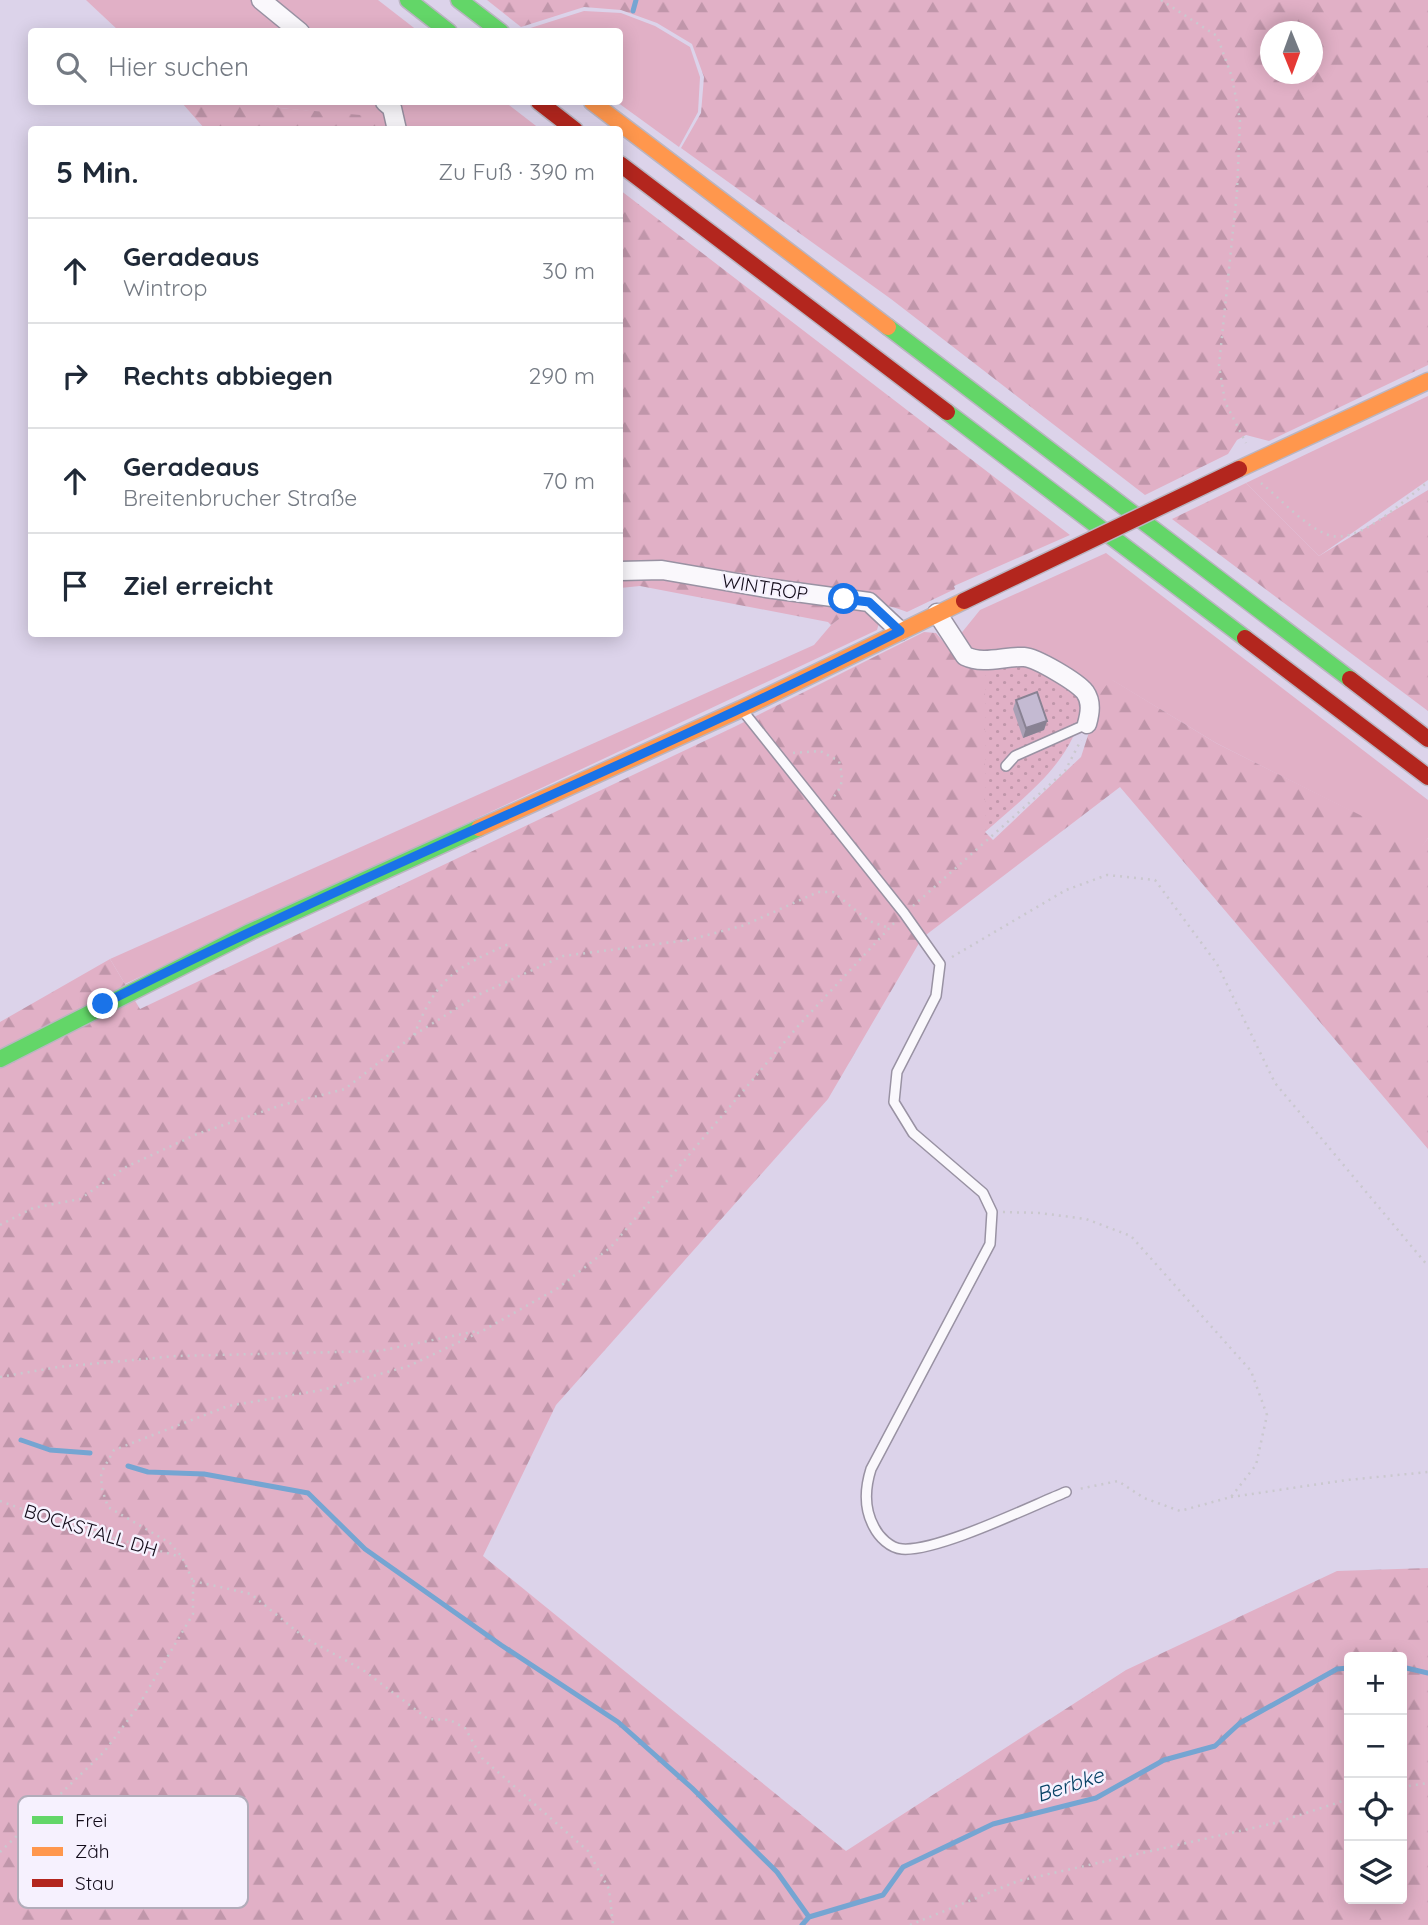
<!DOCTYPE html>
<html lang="de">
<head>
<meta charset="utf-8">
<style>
  body { margin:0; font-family:Quicksand,sans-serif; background:#f6f6f7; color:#1f2937 }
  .controls { position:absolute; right:21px; bottom:21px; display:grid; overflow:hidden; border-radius:7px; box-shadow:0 4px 18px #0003 }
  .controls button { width:63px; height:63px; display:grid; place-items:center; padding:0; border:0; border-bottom:2px solid #e0e1e3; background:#fff; color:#1f2937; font:35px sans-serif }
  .compass { position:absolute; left:1260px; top:21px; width:63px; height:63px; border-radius:50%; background:#fff; box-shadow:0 4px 18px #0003; rotate:179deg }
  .stop { position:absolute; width:21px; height:21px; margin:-16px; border:5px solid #1a73e8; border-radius:50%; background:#fff }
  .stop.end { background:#1a73e8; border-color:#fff; box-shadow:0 2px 7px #0008 }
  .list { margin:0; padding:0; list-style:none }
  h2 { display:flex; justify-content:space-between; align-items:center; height:91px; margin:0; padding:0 28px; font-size:30px }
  h2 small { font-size:23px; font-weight:400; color:#747a83 }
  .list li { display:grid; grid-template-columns:46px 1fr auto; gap:21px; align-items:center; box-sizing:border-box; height:105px; padding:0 28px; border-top:2px solid #e0e1e3 }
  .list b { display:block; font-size:26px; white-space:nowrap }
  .list p { margin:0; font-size:23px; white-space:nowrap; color:#747a83 }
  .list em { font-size:23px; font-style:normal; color:#747a83 }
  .icon { flex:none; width:38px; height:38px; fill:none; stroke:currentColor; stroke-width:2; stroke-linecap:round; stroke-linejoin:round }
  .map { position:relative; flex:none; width:1428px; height:1925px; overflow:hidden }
  .search { position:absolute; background:#fff; box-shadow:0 4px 18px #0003; left:28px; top:28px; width:595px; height:77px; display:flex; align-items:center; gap:18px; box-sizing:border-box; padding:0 24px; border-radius:7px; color:#747a83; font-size:26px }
  .panel { position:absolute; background:#fff; box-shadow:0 4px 18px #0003; left:28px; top:126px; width:595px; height:511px; border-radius:7px }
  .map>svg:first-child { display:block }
</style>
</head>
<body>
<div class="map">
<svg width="1428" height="1925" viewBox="0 0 1428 1925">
  <defs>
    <pattern id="forest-firs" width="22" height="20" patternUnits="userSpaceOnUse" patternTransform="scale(1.75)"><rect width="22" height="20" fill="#e1b0c6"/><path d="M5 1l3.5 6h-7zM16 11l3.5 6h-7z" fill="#c096aa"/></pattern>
    <pattern id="garden-dots" width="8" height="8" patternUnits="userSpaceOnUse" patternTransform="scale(1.75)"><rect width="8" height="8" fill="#e1b0c6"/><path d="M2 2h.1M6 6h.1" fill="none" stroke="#c096aa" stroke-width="1.8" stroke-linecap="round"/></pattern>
  </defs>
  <rect width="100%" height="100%" fill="#dcd3ea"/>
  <g fill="#e1b0c6">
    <polygon points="86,0 378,0 418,31 119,31"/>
    <polygon points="584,11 621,13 655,26 690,47 700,77 698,112 679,147 617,102 620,32 521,31"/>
    <polygon points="269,102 505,102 540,129 401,129 406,121 280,108"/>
    <polygon points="1428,396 1428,480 1319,556 1246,483"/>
    <polygon points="1106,553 1428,800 1428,838 1422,847 1216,743 1112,680 1093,703 974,653 959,636 980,610"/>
    <polygon points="853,608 864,610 879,623 877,630 125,984 110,959 814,645 831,625"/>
  </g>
  <g fill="url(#forest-firs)" fill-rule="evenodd">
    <path d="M487 0H1428V365L1269 441 1246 435 1237 440 1228 454 1145 495 891 299 681 148 701 113 704 77 692 44 657 23 621 10 584 7 521 27ZM1270 32H1312V74H1270Z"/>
    <polygon points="269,102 280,108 383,117 390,129 205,129 182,103"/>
    <path d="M620 190 1070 535 954 586 955 589 907 612C873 599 859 604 831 625L828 622 640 586 620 588Z"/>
    <polygon points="1246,483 1319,556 1428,490 1428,711 1172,519"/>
    <path d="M924 632 936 633 953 653 985 664V832L993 840 1081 757 1092 723 1093 703 1111 679 1216 743 1422 846 1428 838V1149L1120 787 922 938 828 1099 556 1405 483 1556 846 1851 1126 1670 1337 1571 1428 1568V1925H0V1022L110 959 140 1009 734 727ZM1349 1657H1402V1899H1349Z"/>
  </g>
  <path fill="url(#garden-dots)" d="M985 664C1028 665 1057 663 1083 705 1074 762 1025 796 985 832Z"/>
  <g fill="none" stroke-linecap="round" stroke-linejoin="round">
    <g stroke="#75a5d2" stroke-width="5">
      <polyline points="633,11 636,0"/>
      <polyline points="21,1440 50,1450 90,1453"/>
      <polyline points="128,1466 148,1472 204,1474 308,1493 365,1549 501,1645 618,1722 692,1788 777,1872 809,1917"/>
      <polyline points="1402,1667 1428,1673"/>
      <polyline points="802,1925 809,1917 883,1895 903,1867 993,1824 1096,1798 1164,1760 1215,1746 1240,1723 1337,1669 1349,1668"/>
    </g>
    <g stroke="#9992a3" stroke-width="12">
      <g id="lane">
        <path d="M743 711 904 913 940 964 936 996 897 1072 894 1102 913 1133 983 1193 992 1212 990 1244 871 1469C865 1488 864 1509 874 1527 879 1537 890 1548 902 1549 937 1552 1029 1507 1066 1492"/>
        <polyline points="1006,766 1015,756 1087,724"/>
      </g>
    </g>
    <g stroke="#9992a3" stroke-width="21">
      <g id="street">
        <polyline points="261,0 300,32"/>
        <polyline points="385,102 392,108 397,130"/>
        <polyline points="620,571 662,570 766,588 869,602 900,631"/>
        <path d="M937 613 965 656C984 665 1004 656 1024 657 1037 658 1077 682 1085 692 1092 702 1090 713 1087 724"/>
      </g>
    </g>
    <g stroke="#bab5c1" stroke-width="19">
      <g id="fast">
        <polyline points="408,0 449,32"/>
        <polyline points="459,0 501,32"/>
        <polyline points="888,327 1350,679"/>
        <polyline points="947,412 1245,638"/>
        <polyline points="0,1059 250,932 479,828"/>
      </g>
    </g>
    <g stroke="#bab5c1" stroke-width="19">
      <g id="slow">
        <polyline points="592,102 888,327"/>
        <polyline points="1239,469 1428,381"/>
        <polyline points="479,828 741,709 964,601"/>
      </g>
    </g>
    <g stroke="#bab5c1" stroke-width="19">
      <g id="jam">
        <polyline points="539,102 575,130"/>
        <polyline points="620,164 947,412"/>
        <polyline points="1245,638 1428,777"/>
        <polyline points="1350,679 1428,739"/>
      </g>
    </g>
    <g stroke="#cac8ce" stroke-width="2.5" stroke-dasharray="2 5" stroke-linecap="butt">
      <polyline points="1161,0 1217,36 1232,77 1240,120 1237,192 1219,365 1225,402 1246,443"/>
      <path d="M1261 483C1281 499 1302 524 1326 534 1357 548 1403 500 1428 482"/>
      <path d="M793 753 820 751 839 761C843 777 844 788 831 799"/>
      <polyline points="913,906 1065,771 1081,740"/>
      <polyline points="952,957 1066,890 1107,875 1155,880 1217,964 1275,1083 1428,1266"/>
      <path d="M414 1035C437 977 455 968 511 943"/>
      <polyline points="1003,1212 1040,1213 1086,1219 1131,1236 1251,1371 1267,1415 1256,1465 1231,1497 1180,1511 1144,1498 1118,1481 1079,1489"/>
      <polyline points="0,1225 33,1208 80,1199 126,1167 197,1134 282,1105 345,1089 414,1035 478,995 563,956 689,940 745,925 818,892 833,892 869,921 889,928"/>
      <polyline points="0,1377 58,1367 176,1356 379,1351 477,1331"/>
      <polyline points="1231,1497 1347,1480 1428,1472"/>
      <polyline points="0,1501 58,1522 181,1557"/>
      <polyline points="193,1581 251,1594 305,1638 363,1670 428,1719 450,1720 465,1728 482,1758 588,1851 609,1889 613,1925"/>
      <polyline points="1402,1787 1428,1783"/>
      <polyline points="0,1852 104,1752 137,1708 193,1614 193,1581 182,1557 170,1543 108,1507 102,1489 101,1473 114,1450 228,1406 322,1390 409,1366 484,1330 558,1288 611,1247 799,1025 895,922"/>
      <polyline points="910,1925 1018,1881 1275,1823 1349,1799"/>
    </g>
    <use href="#lane" stroke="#faf8fc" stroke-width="9"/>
    <use href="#street" stroke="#faf8fc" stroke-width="18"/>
    <use href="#fast" stroke="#63d668" stroke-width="16"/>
    <use href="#slow" stroke="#ff974d" stroke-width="16"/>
    <use href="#jam" stroke="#b3261e" stroke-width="16"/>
    <g stroke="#bab5c1" stroke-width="19" stroke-linecap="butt">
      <polyline id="jam-bridge" points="964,601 1239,469"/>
    </g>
    <use href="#jam-bridge" stroke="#b3261e" stroke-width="16"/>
  </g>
  <polygon fill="#a9a0b5" points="1016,700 1047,721 1044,730 1023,738 1013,709"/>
  <polygon fill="#898293" points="1047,721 1044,730 1023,738 1026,728"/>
  <polygon fill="#c4bad2" stroke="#898293" stroke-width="2" points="1037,692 1047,721 1026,728 1016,700"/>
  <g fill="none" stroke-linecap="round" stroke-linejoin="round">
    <path stroke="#1a73e8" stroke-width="9" d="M103 1004C364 871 638 764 900 631L869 602 844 599"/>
  </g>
  <g text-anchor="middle" stroke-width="5" stroke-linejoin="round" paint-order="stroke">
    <g font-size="19" fill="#130c1a" stroke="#f6f1fe">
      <text transform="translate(765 587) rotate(9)" y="7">WINTROP</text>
      <text transform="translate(91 1530) rotate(17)" y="7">BOCKSTALL DH</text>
    </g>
    <g font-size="21" font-style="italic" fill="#074165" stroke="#f6f1fe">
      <text transform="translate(1070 1785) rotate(-18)" y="7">Berbke</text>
    </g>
  </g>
  <rect x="18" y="1796" width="230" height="112" rx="10" fill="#f6f1fe" stroke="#b2acba" stroke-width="2"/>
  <rect x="32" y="1816" width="31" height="8" fill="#63d668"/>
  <rect x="32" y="1847" width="31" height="9" fill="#ff974d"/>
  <rect x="32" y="1879" width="31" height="8" fill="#b3261e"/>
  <g font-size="19" fill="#130c1a">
    <text x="75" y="1827">Frei</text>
    <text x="75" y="1858">Zäh</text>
    <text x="75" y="1890">Stau</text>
  </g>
</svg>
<div class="controls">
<button>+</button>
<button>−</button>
<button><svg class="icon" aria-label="locate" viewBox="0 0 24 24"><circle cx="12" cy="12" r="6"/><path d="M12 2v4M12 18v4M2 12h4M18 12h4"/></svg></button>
<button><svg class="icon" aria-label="layers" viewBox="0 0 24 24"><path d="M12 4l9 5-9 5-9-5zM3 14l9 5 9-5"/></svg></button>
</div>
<svg class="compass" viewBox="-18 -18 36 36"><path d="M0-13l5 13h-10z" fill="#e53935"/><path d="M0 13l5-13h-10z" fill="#747a83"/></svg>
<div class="stop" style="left:844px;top:599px"></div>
<div class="stop end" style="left:103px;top:1004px"></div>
<div class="search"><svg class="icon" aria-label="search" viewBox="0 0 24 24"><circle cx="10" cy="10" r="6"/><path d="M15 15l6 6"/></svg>Hier suchen</div>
<section class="panel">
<h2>5 Min.<small>Zu Fuß · 390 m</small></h2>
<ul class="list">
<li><svg class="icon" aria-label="ahead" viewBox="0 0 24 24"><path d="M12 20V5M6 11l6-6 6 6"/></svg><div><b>Geradeaus</b><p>Wintrop</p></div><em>30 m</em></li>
<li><svg class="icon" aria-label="right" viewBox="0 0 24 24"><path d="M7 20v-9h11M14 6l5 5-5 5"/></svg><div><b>Rechts abbiegen</b></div><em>290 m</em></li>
<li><svg class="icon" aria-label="ahead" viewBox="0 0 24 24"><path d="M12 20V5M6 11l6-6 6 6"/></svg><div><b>Geradeaus</b><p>Breitenbrucher Straße</p></div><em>70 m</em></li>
<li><svg class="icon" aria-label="arrive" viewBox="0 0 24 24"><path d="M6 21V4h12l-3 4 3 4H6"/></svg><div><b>Ziel erreicht</b></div></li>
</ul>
</section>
</div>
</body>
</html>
